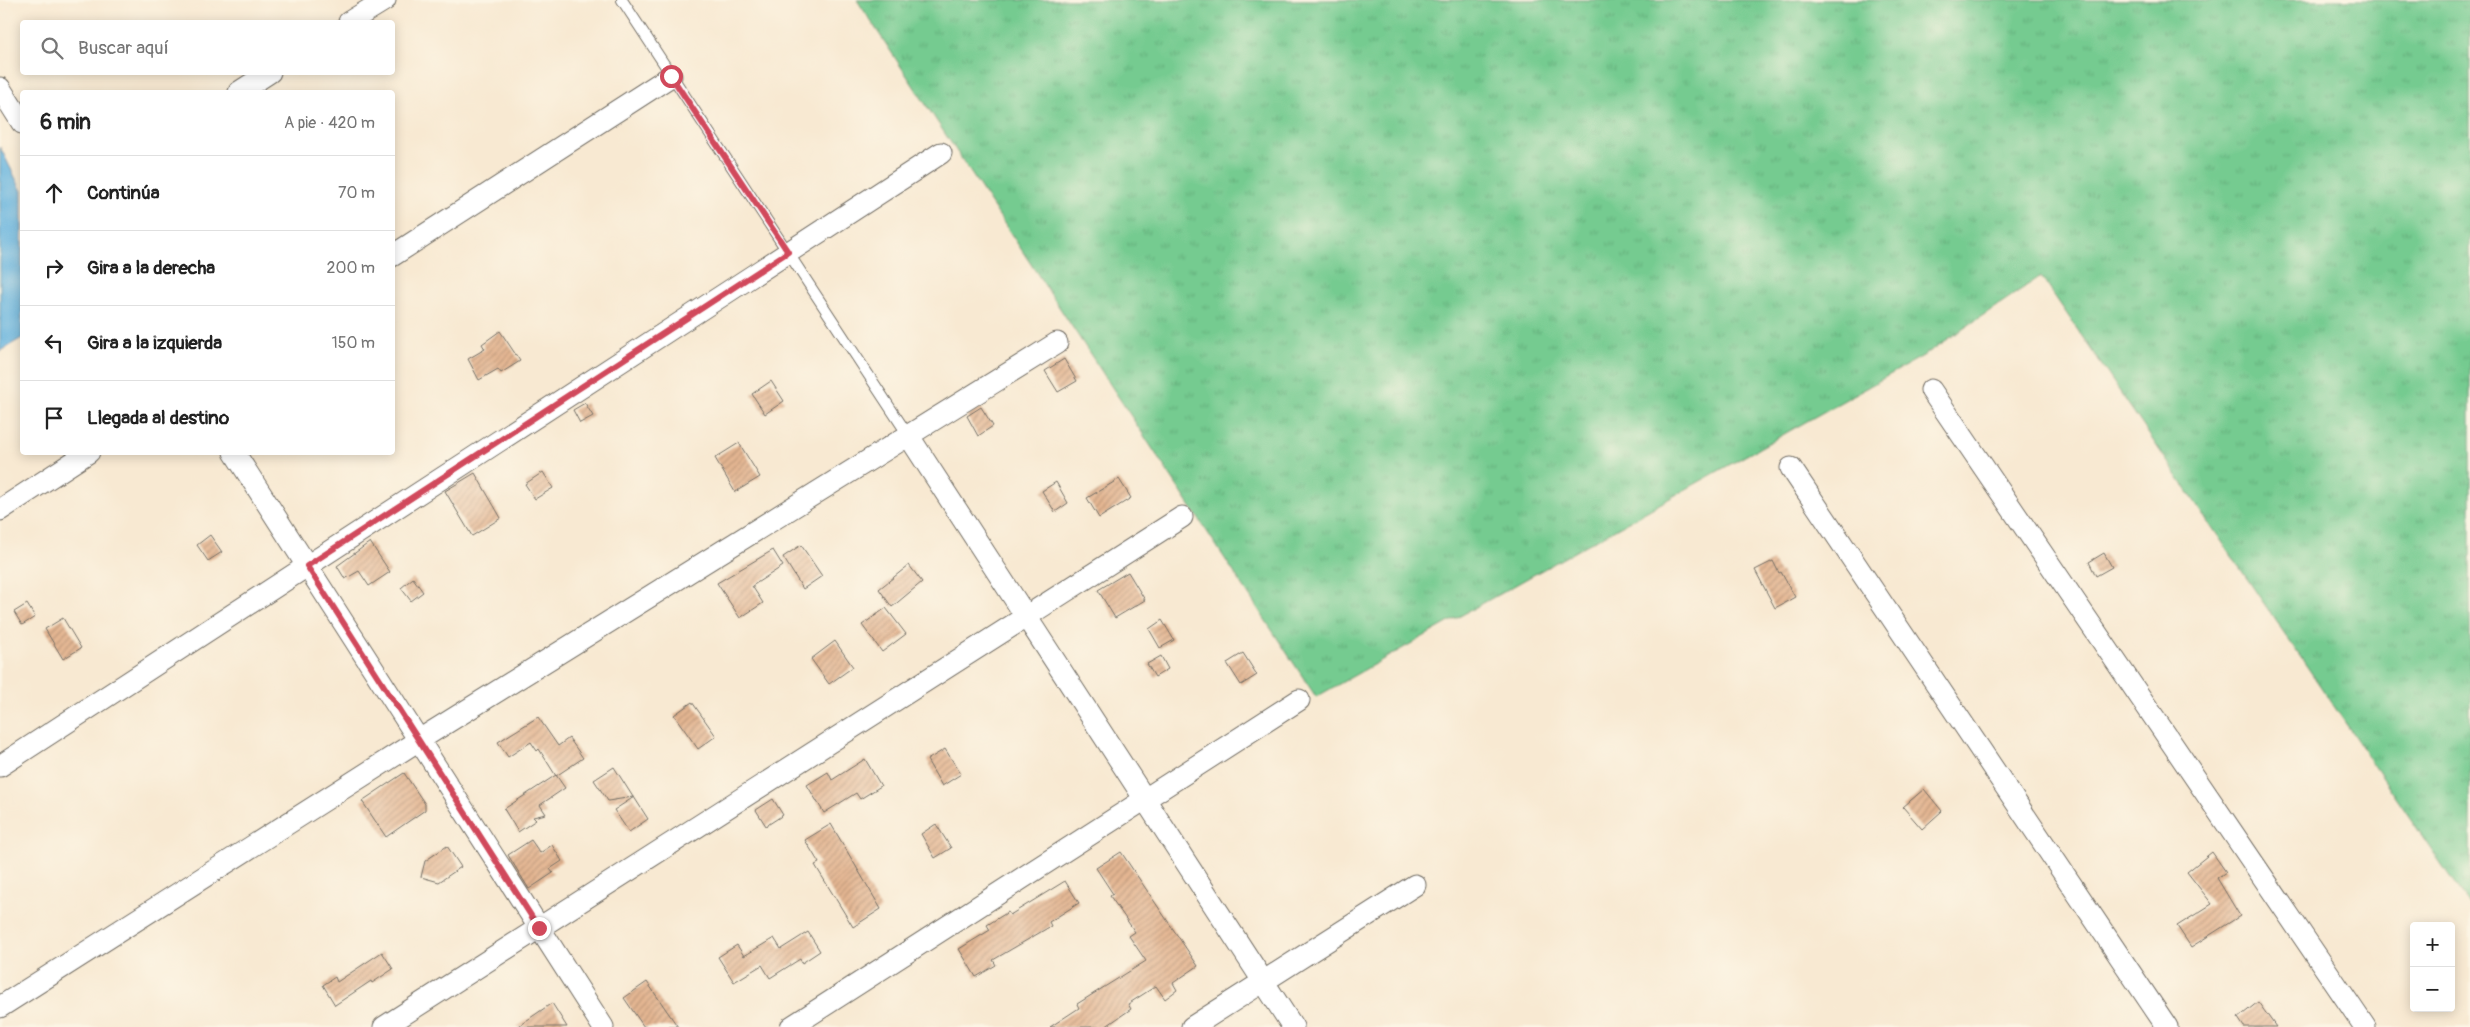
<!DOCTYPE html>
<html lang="es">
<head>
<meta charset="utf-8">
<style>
  body { margin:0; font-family:Pangolin,sans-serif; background:#f6f6f6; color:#222 }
  .controls { position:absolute; right:15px; bottom:15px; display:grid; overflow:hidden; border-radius:5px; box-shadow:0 2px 12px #0003 }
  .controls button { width:45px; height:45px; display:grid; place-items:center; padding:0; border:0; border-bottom:1px solid #e0e0e0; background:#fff; color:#222; font:25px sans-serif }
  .stop { position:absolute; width:15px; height:15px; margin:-11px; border:4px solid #d1495b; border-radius:50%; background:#fff }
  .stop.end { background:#d1495b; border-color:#fff; box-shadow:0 1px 5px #0008 }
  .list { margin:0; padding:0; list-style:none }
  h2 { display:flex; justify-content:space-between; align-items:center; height:65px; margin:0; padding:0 20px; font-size:21px }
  h2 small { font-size:16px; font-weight:400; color:#767676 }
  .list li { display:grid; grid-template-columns:32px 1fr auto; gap:15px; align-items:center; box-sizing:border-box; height:75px; padding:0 20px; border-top:1px solid #e0e0e0 }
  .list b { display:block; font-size:19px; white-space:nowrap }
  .list em { font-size:16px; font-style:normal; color:#767676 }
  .icon { flex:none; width:28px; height:28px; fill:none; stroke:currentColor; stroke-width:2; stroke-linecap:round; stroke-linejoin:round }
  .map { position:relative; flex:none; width:2470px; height:1027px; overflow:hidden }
  .search { position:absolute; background:#fff; box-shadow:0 2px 12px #0003; left:20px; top:20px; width:375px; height:55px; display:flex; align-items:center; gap:12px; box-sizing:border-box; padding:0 18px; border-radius:5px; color:#767676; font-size:19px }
  .panel { position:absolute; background:#fff; box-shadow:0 2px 12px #0003; left:20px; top:90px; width:375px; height:365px; border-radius:5px }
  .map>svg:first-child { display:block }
</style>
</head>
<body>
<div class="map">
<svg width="2470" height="1027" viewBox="0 0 2470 1027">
  <defs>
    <pattern id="grass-tufts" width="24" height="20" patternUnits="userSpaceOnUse" patternTransform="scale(1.25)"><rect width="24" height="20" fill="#74cb90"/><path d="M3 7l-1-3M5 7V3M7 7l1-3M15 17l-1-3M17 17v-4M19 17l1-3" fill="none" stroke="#65ae7c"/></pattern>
    <pattern id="building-hatch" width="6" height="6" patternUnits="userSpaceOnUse" patternTransform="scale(1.25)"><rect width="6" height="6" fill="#e4b692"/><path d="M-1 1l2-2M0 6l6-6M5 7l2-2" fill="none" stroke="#b99477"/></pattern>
  </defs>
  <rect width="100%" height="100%" fill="#fcf5e5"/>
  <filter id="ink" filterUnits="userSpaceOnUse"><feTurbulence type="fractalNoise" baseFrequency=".02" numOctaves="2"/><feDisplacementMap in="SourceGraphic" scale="10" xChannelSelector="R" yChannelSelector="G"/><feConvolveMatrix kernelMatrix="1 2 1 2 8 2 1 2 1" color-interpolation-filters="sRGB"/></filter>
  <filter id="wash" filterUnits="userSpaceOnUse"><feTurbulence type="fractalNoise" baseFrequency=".0096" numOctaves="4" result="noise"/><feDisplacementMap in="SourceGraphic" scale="20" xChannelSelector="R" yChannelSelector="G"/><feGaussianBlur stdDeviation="1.12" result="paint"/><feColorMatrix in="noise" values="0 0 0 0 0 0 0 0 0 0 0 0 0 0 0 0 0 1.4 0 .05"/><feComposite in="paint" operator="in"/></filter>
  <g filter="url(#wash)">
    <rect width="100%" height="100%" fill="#f8e9d2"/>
    <polygon fill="url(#grass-tufts)" stroke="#507b5e" points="857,0 2470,0 2470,906 2041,276 1923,356 1316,697"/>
    <polygon fill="#64b2de" stroke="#486e84" points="0,147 22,191 22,338 0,351"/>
    <g id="blocks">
      <g fill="url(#building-hatch)">
        <polygon points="500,331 520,361 501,373 498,369 479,380 468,359 485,349 482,344"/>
        <polygon points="1064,359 1077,381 1058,392 1045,371"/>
        <polygon points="771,381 784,401 765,414 752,394"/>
        <polygon points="585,403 593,416 580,423 573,410"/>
        <polygon points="981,407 993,426 978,436 967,416"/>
        <polygon points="739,443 760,477 735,492 715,458"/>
        <polygon points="543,472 553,488 535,499 525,484"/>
        <polygon points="475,473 501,518 472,536 445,491"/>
        <polygon points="1119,479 1131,498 1099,518 1087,498"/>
        <polygon points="1056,482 1068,503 1055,512 1042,491"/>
        <polygon points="210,535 222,552 208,561 197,545"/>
        <polygon points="370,542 390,572 369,586 359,571 345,579 337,566"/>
        <polygon points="801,545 822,576 803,589 783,557"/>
        <polygon points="773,550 783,566 752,586 763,603 740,618 717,583"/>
        <polygon points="2104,553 2112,567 2096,576 2089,562"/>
        <polygon points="1773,561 1779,573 1781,572 1795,597 1775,608 1755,570"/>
        <polygon points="909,565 922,582 892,607 879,589"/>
        <polygon points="1128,572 1145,600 1115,618 1098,590"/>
        <polygon points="413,578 423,592 411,601 401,588"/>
        <polygon points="27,604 35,617 22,625 14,612"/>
        <polygon points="886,608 906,634 882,652 862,625"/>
        <polygon points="63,618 81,648 63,659 45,629"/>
        <polygon points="1162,620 1174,640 1160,648 1149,629"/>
        <polygon points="835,641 853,667 829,684 811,659"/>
        <polygon points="1243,653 1257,675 1241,685 1227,663"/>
        <polygon points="1161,656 1168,669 1155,677 1147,664"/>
        <polygon points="692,702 716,736 698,749 674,715"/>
        <polygon points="538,717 558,746 569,738 583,758 556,776 539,749 537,751 531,742 508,757 498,742"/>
        <polygon points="945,749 961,774 942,786 927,760"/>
        <polygon points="865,759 881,786 860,799 856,793 824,813 807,785 828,772 832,780"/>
        <polygon points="614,767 633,797 608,801 594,780"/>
        <polygon points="404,773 425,804 425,810 386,837 362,801"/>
        <polygon points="556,775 565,788 540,805 546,814 533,817 536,820 518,832 504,809"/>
        <polygon points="1924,789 1942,811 1922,829 1903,807"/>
        <polygon points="634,797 648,819 629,832 614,810"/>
        <polygon points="773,799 783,815 766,826 756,810"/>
        <polygon points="831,824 881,909 853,927 815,865 819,863 805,840"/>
        <polygon points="936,824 951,848 935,858 921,834"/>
        <polygon points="531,840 540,853 552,845 562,861 550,869 553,873 529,889 508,855"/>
        <polygon points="447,846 461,867 439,882 421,877 425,861"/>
        <polygon points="1121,852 1198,966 1173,983 1177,990 1165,999 1156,986 1128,1004 1131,1009 1105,1027 1050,1027 1079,1008 1077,1004 1146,961 1129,936 1135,932 1110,896 1113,894 1096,868"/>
        <polygon points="2212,852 2226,872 2217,878 2240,916 2191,947 2177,926 2212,904 2187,872"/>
        <polygon points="1065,881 1079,903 1049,922 1051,926 993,960 996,965 976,977 959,949 990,930 987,925 1008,912 1010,915"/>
        <polygon points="808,932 820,951 802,963 800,959 770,978 762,965 734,982 718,957 737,945 744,956 774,938 781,949"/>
        <polygon points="382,952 393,969 372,983 371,981 335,1005 323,985 335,977 337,982"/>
        <polygon points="647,982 678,1027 644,1027 624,998"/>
        <polygon points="2258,1002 2276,1027 2244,1027 2238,1018"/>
        <polygon points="552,1003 567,1027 517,1027"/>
      </g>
    </g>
  </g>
  <g filter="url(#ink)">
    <use href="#blocks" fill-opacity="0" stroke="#736e65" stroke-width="1"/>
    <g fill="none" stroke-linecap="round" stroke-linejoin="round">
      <g stroke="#736e65" stroke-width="12">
        <polyline id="service" points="622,0 908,435"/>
      </g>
      <g stroke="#736e65" stroke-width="23">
        <g id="minor">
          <polyline points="349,22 385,0"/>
          <polyline points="0,88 22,123"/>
          <polyline points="239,92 270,72"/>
          <polyline points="392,256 671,76"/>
          <polyline points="1931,390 2365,1027"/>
          <polyline points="908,435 1293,1027"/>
          <polyline points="234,452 603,1027"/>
          <polyline points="1791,468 2167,1027"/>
          <polyline points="0,510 89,452"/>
          <polyline points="0,766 941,153"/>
          <polyline points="0,1007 419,740 1057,343"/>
          <polyline points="384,1027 1182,517"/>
          <polyline points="791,1027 1299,700"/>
          <polyline points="1192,1027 1415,885"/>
        </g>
      </g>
      <use href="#service" stroke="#fff" stroke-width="10"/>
      <use href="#minor" stroke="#fff" stroke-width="21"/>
    </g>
  </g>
  <g fill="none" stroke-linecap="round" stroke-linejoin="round" filter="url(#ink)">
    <polyline stroke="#d1495b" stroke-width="6" points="539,928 307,566 788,252 671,76"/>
  </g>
</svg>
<div class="controls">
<button>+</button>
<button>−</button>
</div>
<div class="stop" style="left:671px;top:76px"></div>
<div class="stop end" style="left:539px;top:928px"></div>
<div class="search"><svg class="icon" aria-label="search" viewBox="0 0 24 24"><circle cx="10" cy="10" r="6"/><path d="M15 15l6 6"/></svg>Buscar aquí</div>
<section class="panel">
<h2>6 min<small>A pie · 420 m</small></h2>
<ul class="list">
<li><svg class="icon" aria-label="ahead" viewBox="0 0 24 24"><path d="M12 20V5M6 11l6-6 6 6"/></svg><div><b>Continúa</b></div><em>70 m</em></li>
<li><svg class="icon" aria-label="right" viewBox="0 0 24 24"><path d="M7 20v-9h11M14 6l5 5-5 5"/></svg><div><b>Gira a la derecha</b></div><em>200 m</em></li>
<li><svg class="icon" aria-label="left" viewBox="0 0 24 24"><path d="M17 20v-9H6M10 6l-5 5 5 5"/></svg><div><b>Gira a la izquierda</b></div><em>150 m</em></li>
<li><svg class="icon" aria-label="arrive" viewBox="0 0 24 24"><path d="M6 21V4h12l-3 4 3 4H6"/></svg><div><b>Llegada al destino</b></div></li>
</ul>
</section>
</div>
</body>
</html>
